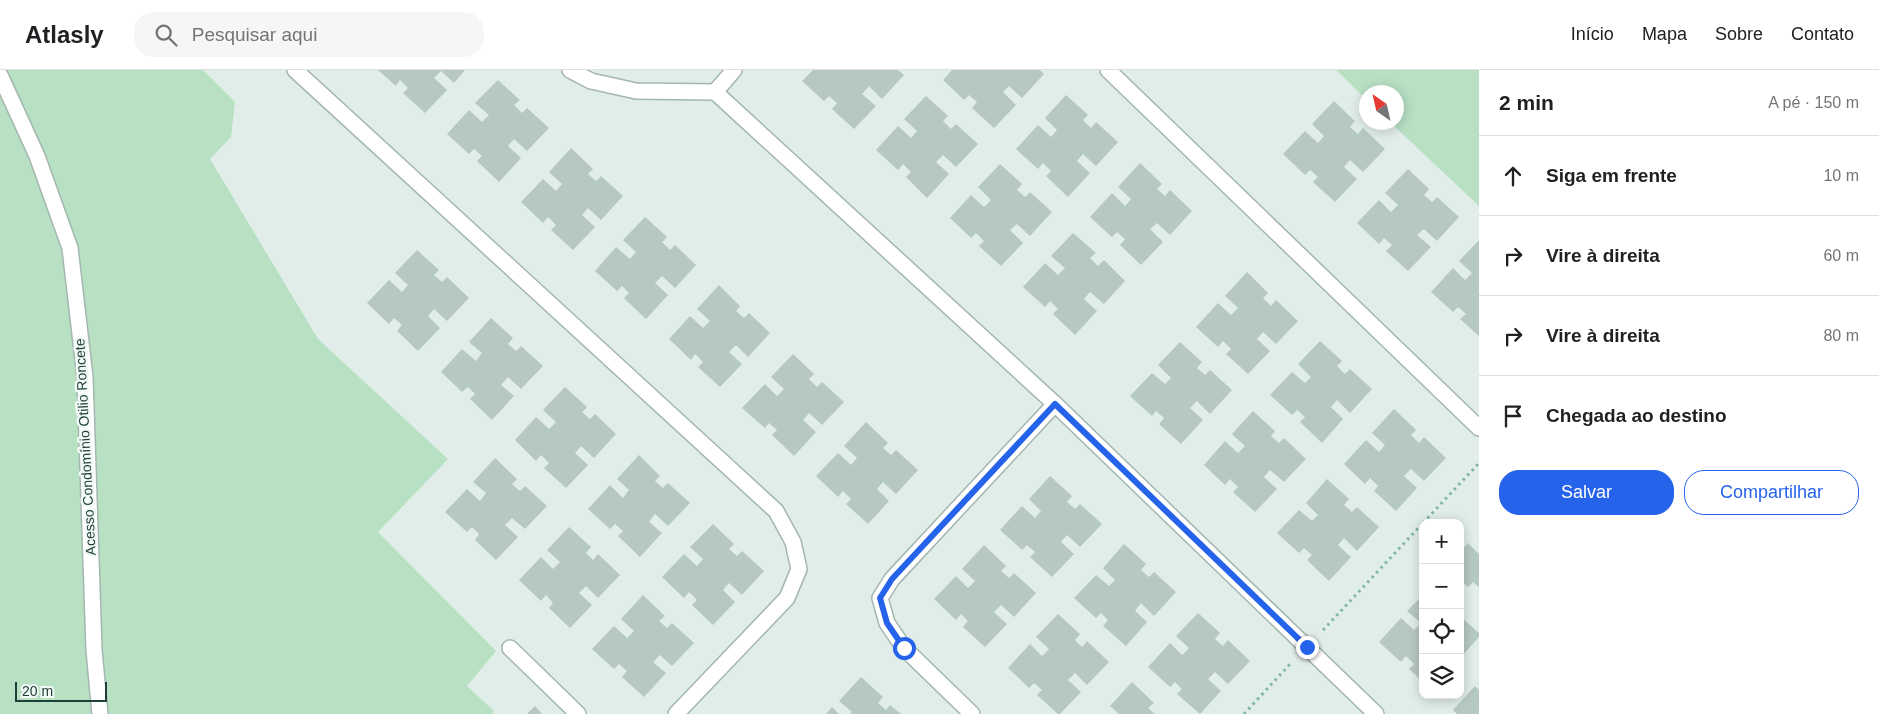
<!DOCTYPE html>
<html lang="pt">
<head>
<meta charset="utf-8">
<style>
  body { margin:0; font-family:Arial,sans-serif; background:#f6f6f6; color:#202124 }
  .controls { position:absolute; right:15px; bottom:15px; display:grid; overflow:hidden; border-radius:10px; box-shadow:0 2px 12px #0003 }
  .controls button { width:45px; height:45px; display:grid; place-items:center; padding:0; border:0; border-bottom:1px solid #e0e0e0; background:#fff; color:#202124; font:25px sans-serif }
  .compass { position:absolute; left:1359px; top:15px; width:45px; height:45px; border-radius:50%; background:#fff; box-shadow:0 2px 12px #0003; rotate:326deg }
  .scale { position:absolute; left:15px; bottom:12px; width:92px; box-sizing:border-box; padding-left:5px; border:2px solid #1f4038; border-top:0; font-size:14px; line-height:18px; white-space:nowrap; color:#1f4038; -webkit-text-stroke:4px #f2f9f6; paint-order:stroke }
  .stop { position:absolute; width:15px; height:15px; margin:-11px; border:4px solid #2563eb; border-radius:50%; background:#fff }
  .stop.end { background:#2563eb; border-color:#fff; box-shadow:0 1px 5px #0008 }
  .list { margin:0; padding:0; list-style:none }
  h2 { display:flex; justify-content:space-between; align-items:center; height:65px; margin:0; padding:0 20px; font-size:21px }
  h2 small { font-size:16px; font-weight:400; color:#757577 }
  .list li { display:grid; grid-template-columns:32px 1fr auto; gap:15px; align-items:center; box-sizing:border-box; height:80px; padding:0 20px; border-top:1px solid #e0e0e0 }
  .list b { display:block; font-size:19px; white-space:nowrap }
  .list em { font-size:16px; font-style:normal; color:#757577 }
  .actions { display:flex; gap:10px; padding:15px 20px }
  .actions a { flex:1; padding:11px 0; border:1px solid #2563eb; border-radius:20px; text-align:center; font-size:18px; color:#2563eb }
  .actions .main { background:#2563eb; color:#fff }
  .icon { flex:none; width:28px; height:28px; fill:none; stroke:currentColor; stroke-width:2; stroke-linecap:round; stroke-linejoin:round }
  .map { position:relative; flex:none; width:1479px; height:644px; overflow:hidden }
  header { display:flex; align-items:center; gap:30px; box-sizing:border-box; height:70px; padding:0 25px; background:#fff; border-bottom:1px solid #e0e0e0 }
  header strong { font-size:24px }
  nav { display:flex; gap:28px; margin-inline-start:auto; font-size:18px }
  .search { width:350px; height:45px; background:#f6f6f6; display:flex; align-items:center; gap:12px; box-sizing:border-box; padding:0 18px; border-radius:20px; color:#757577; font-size:19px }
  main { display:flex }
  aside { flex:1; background:#fff }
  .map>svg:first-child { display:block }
</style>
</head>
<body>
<header>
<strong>Atlasly</strong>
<div class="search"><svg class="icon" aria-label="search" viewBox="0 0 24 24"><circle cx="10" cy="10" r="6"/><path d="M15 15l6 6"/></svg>Pesquisar aqui</div>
<nav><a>Início</a><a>Mapa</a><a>Sobre</a><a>Contato</a></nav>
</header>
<main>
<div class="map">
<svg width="1479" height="644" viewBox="0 0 1479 644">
  <rect width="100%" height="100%" fill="#e1ede8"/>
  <g fill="#b8e1c4">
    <polygon points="0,0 203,0 235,32 231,67 210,89 318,269 448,389 378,462 496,581 467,616 494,641 492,644 0,644"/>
    <polygon points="1336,0 1479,0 1479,136 1391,53 1396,52 1396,22 1366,22 1366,29"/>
  </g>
  <g fill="#b6c9c1">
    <polygon points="378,0 465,0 454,13 441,1 434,8 447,20 425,43 403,23 408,18 400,10 396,16"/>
    <polygon points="813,0 898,0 904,5 882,29 869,16 862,24 876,36 854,59 832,39 837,33 829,26 824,31 802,11"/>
    <polygon points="952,0 1040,0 1044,4 1022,28 1009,16 1003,22 1016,35 994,58 972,38 977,32 969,25 964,30 943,10"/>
    <polygon points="498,10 520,30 514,35 522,43 527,38 549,58 527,81 514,69 508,76 521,88 499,112 477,91 482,86 474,79 469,84 447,64 469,40 482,52 489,45 475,33"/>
    <polygon points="1066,25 1088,45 1083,50 1091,58 1096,52 1118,72 1096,96 1083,84 1077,91 1090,103 1068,127 1046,106 1051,101 1043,93 1038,99 1016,79 1038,55 1051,67 1057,60 1045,48"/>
    <polygon points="926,26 948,46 943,51 951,59 956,54 978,74 956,97 943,85 936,92 949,104 927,128 906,107 911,102 903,94 898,100 876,80 898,56 911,68 917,61 904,49"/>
    <polygon points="1334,31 1355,51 1350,57 1358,64 1363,58 1385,79 1363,102 1350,90 1344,97 1357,109 1335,132 1313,112 1318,107 1310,100 1305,105 1283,84 1305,61 1318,73 1324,66 1312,54"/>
    <polygon points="571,78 593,99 588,104 596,111 601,106 623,126 601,150 588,138 582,145 595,157 573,180 551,160 556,155 548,147 543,153 521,132 543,109 556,121 562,114 549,102"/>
    <polygon points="1140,93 1162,114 1157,119 1165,126 1170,120 1192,141 1170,165 1157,153 1150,159 1163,172 1141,195 1120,175 1125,169 1117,162 1112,167 1090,147 1112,123 1125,136 1131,129 1118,117"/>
    <polygon points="1000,94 1022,114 1017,120 1025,127 1030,122 1052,142 1030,166 1017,154 1010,160 1023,173 1001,196 979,176 984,171 976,163 971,168 950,148 971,125 984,137 991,130 978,117"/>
    <polygon points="1408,99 1429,119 1424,125 1432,132 1437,127 1459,147 1437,171 1424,159 1417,165 1431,177 1408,201 1386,181 1392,175 1384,168 1379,174 1357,153 1379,130 1391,142 1398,135 1385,123"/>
    <polygon points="645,147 667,167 662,172 670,180 675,175 696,195 675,218 662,206 655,213 668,225 646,249 624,228 629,223 622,216 617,221 595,201 616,177 630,189 636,182 623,170"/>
    <polygon points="1073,163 1096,183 1090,188 1098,196 1104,190 1125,211 1104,234 1090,222 1084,229 1097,241 1075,265 1053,244 1058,239 1050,231 1045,237 1023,217 1045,193 1058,205 1065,198 1051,186"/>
    <polygon points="1479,170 1479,266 1460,249 1466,244 1458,237 1453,242 1431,222 1453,198 1465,210 1472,203 1459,191"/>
    <polygon points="417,180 439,200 434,205 442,212 447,207 469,228 447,251 434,239 428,246 440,258 418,281 397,261 402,255 394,248 389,254 367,233 389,210 402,222 408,215 395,203"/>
    <polygon points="1247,202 1268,223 1263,228 1271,236 1276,230 1298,251 1276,274 1263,262 1257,269 1270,281 1248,304 1226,284 1231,279 1223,271 1218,277 1196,257 1218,233 1231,245 1238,238 1225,226"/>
    <polygon points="719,215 740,236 736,241 744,248 749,243 770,263 748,287 736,275 729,282 742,294 720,317 698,297 703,292 695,284 691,290 669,269 690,246 703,258 710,251 697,239"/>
    <polygon points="491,248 513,268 508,274 516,281 521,276 543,296 521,319 508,307 501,315 514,326 492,350 470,329 475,324 468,317 462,322 441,302 462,279 476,291 482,283 469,272"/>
    <polygon points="1320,271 1342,291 1337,296 1345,304 1350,299 1372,319 1350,343 1337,330 1331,337 1343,349 1322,373 1300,352 1305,347 1297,340 1292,345 1270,325 1292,302 1305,313 1311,307 1298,294"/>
    <polygon points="1180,272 1202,292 1197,298 1205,305 1210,300 1232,320 1210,344 1197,331 1190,338 1203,350 1181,374 1159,354 1164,348 1156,341 1152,346 1130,326 1152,303 1165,314 1171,308 1158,295"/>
    <polygon points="793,284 814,304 809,309 817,317 822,312 844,332 822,355 809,343 803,350 816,362 794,386 772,365 777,360 769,353 765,358 742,338 765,314 777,326 784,319 771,307"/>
    <polygon points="565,317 587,337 582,342 590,349 595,344 616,364 594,388 581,376 575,383 588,395 566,418 544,398 549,393 541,385 536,391 515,370 536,347 549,359 556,352 543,340"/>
    <polygon points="1394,339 1416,360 1411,365 1419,373 1424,367 1446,388 1424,411 1411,399 1404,406 1417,418 1396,441 1374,421 1378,416 1370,408 1365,414 1344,394 1366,370 1379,382 1385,375 1372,363"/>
    <polygon points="1253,341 1275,361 1271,366 1279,373 1284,368 1306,389 1284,412 1270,400 1264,407 1277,419 1255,442 1233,422 1238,417 1230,409 1225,415 1204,395 1225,371 1238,383 1245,376 1232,364"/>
    <polygon points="866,352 888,373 883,378 891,385 896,380 918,400 896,424 883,412 877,419 889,431 868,454 846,434 851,429 843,421 838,427 816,406 838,383 851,395 857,388 844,376"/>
    <polygon points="639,385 660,406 655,411 663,418 668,413 690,433 668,456 655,444 649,452 662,463 640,487 618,466 623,461 615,454 610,459 588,439 610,415 623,428 629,420 617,409"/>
    <polygon points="495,388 517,409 512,414 520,421 525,416 547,436 525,459 512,448 505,455 518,467 496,490 475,470 479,464 472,457 467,462 445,442 467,419 480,431 486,423 473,412"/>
    <polygon points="1050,406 1072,426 1067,432 1075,439 1080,434 1102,454 1080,477 1067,465 1061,472 1074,484 1052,507 1030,487 1035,482 1027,475 1022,480 1000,460 1022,436 1035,448 1041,441 1029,429"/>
    <polygon points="1327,409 1349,429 1344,435 1352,442 1357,437 1379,457 1357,481 1344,468 1338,475 1351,487 1329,511 1307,490 1312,485 1304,478 1299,483 1277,463 1299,440 1312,451 1318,445 1306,433"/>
    <polygon points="713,454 734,474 729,479 737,486 742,481 764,501 742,525 729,513 723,520 735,532 713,555 692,535 697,530 689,522 684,528 662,507 684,484 697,496 703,489 690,477"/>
    <polygon points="569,457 591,477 586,483 593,490 598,484 620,505 598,528 586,516 579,523 592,535 570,558 549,538 553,533 546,525 541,531 519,510 541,487 553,499 560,492 547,480"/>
    <polygon points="1468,473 1479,484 1479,517 1473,512 1468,517 1460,510 1460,482"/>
    <polygon points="1124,474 1146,494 1141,500 1149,507 1154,502 1176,522 1154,546 1141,533 1135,541 1147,552 1126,576 1103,556 1108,550 1101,543 1096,548 1074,528 1096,505 1109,516 1115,510 1103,498"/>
    <polygon points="984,475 1006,496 1001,501 1009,508 1014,503 1036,523 1014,547 1001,535 994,542 1007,554 985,577 963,557 968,551 961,544 956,550 934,529 956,506 968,518 975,511 962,499"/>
    <polygon points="643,525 665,546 659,551 667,558 672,553 694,573 672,596 660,585 653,592 666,603 644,627 622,607 627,601 619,594 614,599 592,579 614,556 627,568 634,561 621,549"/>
    <polygon points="1423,525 1423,612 1409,599 1414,594 1406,586 1401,592 1379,572 1401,548 1414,560 1421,553 1407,541"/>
    <polygon points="1198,543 1220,563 1215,569 1223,576 1228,570 1250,591 1228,614 1215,602 1208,609 1221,621 1200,644 1177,624 1182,619 1175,612 1170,617 1148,597 1170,573 1182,585 1189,578 1176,566"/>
    <polygon points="1058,544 1080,564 1075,570 1082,577 1087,571 1109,592 1087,615 1075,603 1068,610 1081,622 1060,644 1058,644 1037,625 1042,620 1034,613 1029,618 1008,598 1030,574 1042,586 1049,579 1036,567"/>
    <polygon points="1460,546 1479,563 1479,567 1460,588"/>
    <polygon points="861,607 883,627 878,633 886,640 890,635 901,644 850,644 852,642 839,631"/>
    <polygon points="1132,612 1154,633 1148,638 1155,644 1119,644 1110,636"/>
    <polygon points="1475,616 1479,620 1479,644 1457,644 1453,640"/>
    <polygon points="535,636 542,644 527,644"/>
    <polygon points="832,637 839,644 826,644"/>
  </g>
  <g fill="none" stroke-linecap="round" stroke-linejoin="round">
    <g stroke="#a3b6b0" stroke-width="18">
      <g id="street">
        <polyline points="295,0 776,441 793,472 799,499 787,528 676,644"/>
        <polyline points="570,0 591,11 636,21 715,22"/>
        <polyline points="1108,0 1479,358"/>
        <polyline points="0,5 37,86 70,178 85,307 94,580 100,644"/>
        <polyline points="715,22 1055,334 1376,644"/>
        <polyline points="715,22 734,0"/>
        <polyline points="510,578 578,644"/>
        <polyline points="972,644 904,578 887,553 880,528 892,509 1055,334"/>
      </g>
    </g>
    <g stroke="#7eb5a5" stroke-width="3" stroke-dasharray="2.5 4" stroke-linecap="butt">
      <polyline points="1423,453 1479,393"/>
      <polyline points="1323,560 1423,453"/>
      <polyline points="1244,644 1291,593"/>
    </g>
    <use href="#street" stroke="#fff" stroke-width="15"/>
  </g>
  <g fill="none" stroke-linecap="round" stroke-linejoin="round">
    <polyline stroke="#2563eb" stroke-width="6" points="904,578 887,553 880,528 892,509 1055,334 1307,577"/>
  </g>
  <g text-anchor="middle" stroke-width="5" stroke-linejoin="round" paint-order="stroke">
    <g font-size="14" fill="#1f4038" stroke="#f2f9f6">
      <text transform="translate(85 377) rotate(-93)" y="5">Acesso Condomínio Otilio Roncete</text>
    </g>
  </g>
</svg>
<div class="controls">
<button>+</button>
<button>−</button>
<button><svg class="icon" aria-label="locate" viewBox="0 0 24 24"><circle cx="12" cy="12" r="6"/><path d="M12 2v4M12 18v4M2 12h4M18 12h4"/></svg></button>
<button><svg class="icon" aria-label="layers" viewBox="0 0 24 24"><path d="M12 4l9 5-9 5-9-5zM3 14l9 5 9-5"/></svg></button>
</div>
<svg class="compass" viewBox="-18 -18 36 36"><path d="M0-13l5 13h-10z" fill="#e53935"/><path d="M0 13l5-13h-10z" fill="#757577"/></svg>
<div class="scale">20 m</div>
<div class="stop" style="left:904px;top:578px"></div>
<div class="stop end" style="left:1307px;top:577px"></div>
</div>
<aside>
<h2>2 min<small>A pé · 150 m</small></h2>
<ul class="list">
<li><svg class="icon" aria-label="ahead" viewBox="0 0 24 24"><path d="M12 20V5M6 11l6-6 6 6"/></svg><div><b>Siga em frente</b></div><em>10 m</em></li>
<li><svg class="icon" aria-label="right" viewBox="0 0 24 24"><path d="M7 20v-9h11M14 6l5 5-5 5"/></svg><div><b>Vire à direita</b></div><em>60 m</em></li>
<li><svg class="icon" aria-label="right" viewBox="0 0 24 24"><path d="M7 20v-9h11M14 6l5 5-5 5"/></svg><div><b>Vire à direita</b></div><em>80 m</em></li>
<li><svg class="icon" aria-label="arrive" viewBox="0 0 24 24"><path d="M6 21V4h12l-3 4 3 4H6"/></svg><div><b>Chegada ao destino</b></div></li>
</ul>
<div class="actions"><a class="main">Salvar</a><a>Compartilhar</a></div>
</aside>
</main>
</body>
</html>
